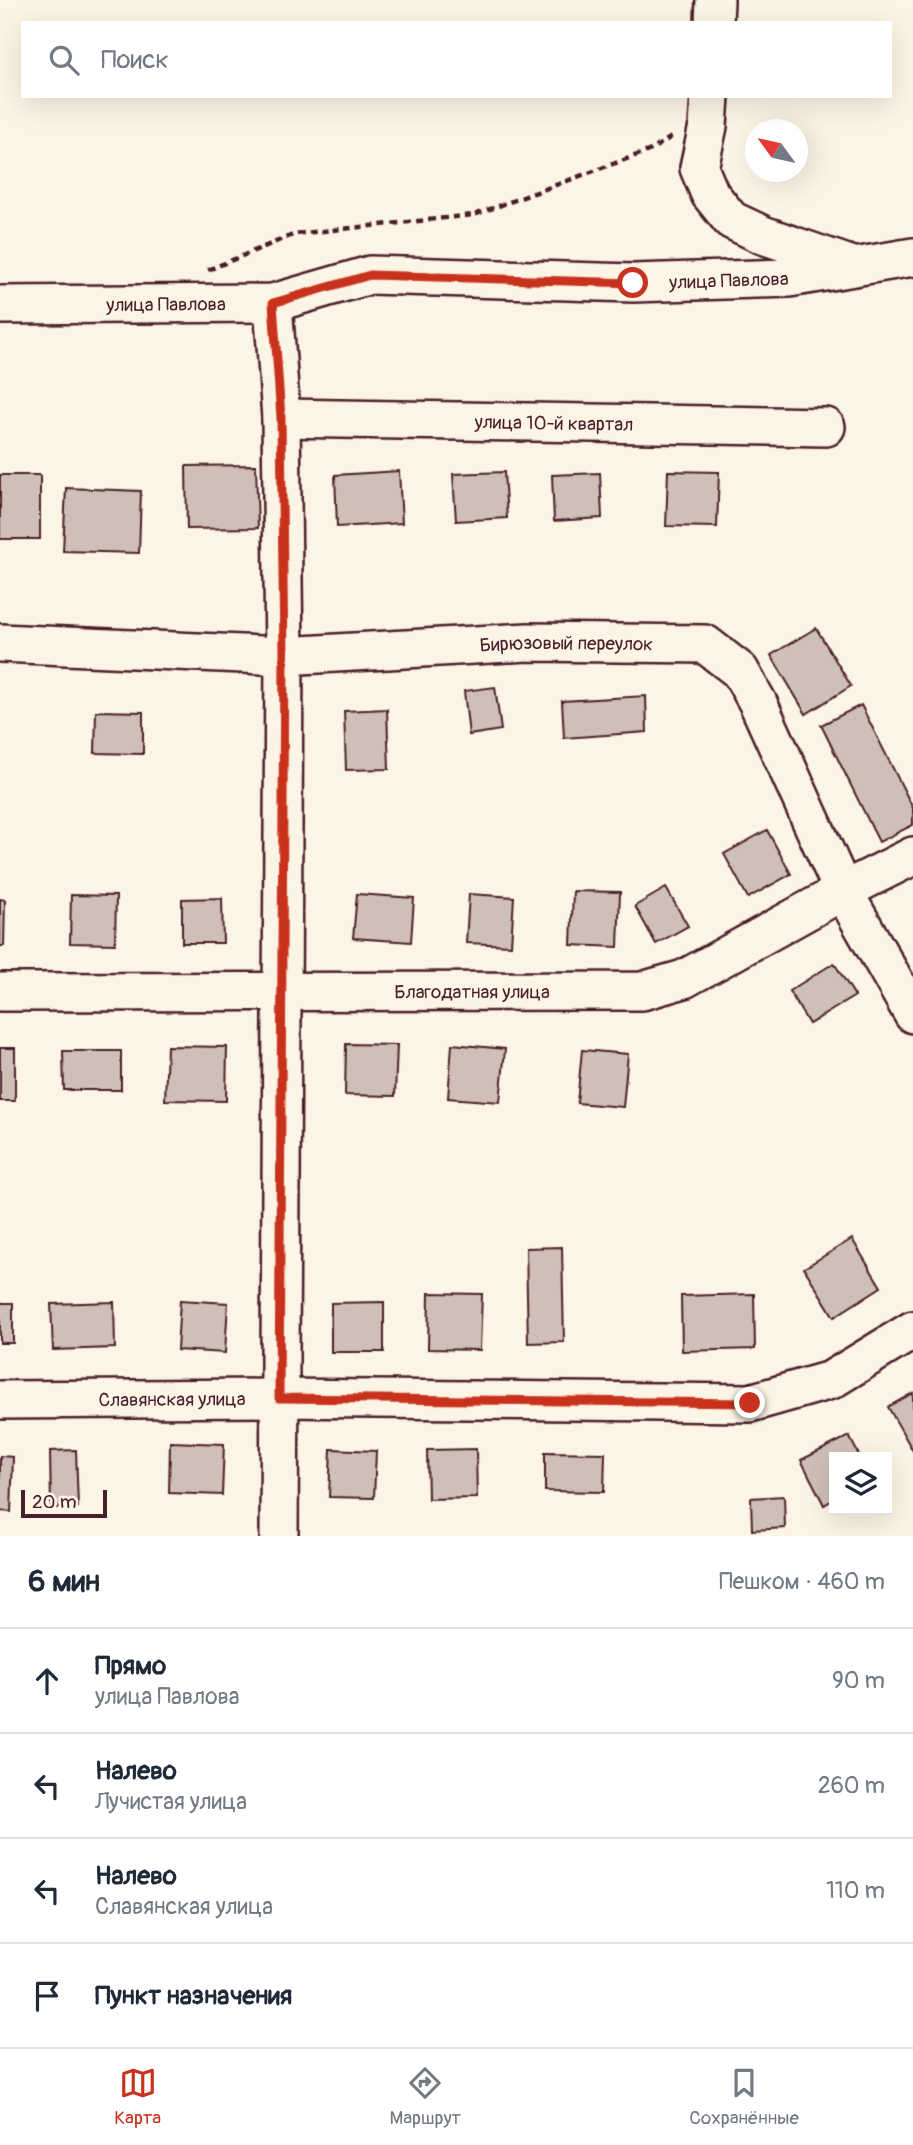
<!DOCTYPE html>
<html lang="ru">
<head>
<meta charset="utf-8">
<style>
  body { margin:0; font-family:Pangolin,sans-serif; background:#f6f6f7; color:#1f2937 }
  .controls { position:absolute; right:21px; bottom:21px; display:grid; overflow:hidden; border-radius:0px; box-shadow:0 7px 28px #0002 }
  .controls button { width:63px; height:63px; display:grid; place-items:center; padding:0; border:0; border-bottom:2px solid #e0e1e3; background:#fff; color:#1f2937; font:35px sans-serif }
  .compass { position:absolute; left:745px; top:119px; width:63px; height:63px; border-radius:50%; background:#fff; box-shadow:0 7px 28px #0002; rotate:303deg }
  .scale { position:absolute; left:21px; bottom:18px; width:86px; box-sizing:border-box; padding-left:7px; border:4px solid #4a1f2b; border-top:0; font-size:19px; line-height:24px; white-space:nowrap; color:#4a1f2b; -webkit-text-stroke:5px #fcf5e5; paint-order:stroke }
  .stop { position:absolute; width:21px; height:21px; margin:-16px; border:5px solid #c8321e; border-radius:50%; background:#fff }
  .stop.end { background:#c8321e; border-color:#fff; box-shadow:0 2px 7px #0008 }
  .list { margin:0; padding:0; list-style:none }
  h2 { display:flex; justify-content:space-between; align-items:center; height:91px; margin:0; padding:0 28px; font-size:30px }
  h2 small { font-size:23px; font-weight:400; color:#747a83 }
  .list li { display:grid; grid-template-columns:46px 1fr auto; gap:21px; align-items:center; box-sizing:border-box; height:105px; padding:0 28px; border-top:2px solid #e0e1e3 }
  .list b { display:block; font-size:26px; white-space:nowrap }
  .list p { margin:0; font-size:23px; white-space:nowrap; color:#747a83 }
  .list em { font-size:23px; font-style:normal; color:#747a83 }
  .icon { flex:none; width:38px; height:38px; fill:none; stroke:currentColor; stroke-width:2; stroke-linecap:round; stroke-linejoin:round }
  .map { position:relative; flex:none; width:913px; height:1536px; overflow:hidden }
  .search { position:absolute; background:#fff; box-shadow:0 7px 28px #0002; left:21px; right:21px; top:21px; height:77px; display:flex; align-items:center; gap:18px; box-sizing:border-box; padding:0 24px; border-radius:0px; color:#747a83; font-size:26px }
  .sheet { height:511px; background:#fff }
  nav { display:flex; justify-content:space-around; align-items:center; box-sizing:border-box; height:98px; border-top:2px solid #e0e1e3; background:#fff; font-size:19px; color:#747a83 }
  nav a { display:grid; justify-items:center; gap:4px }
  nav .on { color:#c8321e }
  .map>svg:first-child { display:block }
</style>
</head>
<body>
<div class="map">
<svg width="913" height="1536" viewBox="0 0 913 1536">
  <rect width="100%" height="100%" fill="#fcf5e5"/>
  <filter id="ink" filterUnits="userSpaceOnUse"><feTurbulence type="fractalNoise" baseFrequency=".0143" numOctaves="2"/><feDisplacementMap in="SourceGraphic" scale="14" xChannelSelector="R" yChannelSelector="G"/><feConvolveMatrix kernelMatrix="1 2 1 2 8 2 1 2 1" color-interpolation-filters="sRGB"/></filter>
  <g filter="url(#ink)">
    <g fill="#cfc0b7" stroke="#4a1f2b" stroke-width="2">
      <polygon points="256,465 258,528 187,529 186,466"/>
      <polygon points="399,471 402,523 337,527 335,475"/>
      <polygon points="668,471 719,472 717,527 666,526"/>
      <polygon points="504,472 507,518 456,521 453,474"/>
      <polygon points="600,473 602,518 554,521 552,475"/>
      <rect x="0" y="475" width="40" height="64"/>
      <polygon points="66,488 141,491 139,553 63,551"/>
      <polygon points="816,628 851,686 806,714 771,655"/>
      <polygon points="495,687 501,730 469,735 464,691"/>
      <polygon points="646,696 647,732 564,738 562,701"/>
      <polygon points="861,705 913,808 913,825 879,842 821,725"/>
      <polygon points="387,709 389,769 346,770 344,711"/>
      <polygon points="96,711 143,712 143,754 95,753"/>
      <polygon points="767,830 791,874 748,898 724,854"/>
      <polygon points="666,888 688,926 656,944 635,906"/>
      <polygon points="573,891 620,892 618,947 571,945"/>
      <polygon points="357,894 414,898 411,942 353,938"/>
      <polygon points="469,894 514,897 511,945 466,943"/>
      <polygon points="71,895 116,896 115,944 70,943"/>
      <polygon points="222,898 223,943 182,943 182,899"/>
      <polygon points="0,899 5,900 4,946 0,946"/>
      <polygon points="834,963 855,996 809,1024 789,991"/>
      <polygon points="346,1044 397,1045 395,1096 345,1095"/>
      <polygon points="452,1044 505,1049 500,1102 448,1098"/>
      <polygon points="167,1046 227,1047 226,1101 165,1100"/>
      <rect x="0" y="1048" width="15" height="53"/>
      <polygon points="582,1050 628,1054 623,1107 577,1103"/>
      <polygon points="63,1051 121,1051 121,1090 64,1090"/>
      <polygon points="852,1239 881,1287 834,1317 804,1268"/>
      <polygon points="562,1247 564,1342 528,1343 526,1248"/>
      <polygon points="429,1293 482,1294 480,1350 428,1349"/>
      <polygon points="754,1294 755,1349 682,1351 681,1296"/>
      <polygon points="180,1300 228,1303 225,1353 177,1350"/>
      <polygon points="114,1302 115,1348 53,1350 51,1304"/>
      <polygon points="384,1302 384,1352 331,1352 331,1303"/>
      <rect x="0" y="1303" width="13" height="40"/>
      <polygon points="913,1393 913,1451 888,1407"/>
      <polygon points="849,1436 860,1457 834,1457 834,1499 824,1505 801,1460"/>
      <polygon points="170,1442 224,1444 222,1495 169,1493"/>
      <polygon points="331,1449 376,1451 374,1498 329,1497"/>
      <polygon points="476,1449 477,1498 428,1499 427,1450"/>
      <polygon points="76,1450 78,1507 51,1508 50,1451"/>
      <polygon points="545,1452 605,1453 604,1492 545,1491"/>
      <polygon points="0,1456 13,1457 11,1512 0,1511"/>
      <polygon points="784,1496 785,1528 752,1530 751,1498"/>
    </g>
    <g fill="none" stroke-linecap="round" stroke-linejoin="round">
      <g stroke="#4a1f2b" stroke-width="42">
        <g id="minor">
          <polyline points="714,23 715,0"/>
          <polyline points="710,96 708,126 699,168 710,194 731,220 763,235 850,265"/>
          <polyline points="273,303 281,418 284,656 279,1536"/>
          <path id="s1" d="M0 305 273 303 370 275 633 283 789 278 913 257"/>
          <path id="s2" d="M281 418 826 427"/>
          <path id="s3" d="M0 643 284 656 528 642 705 644 740 671 758 703 843 891 913 1014"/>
          <path id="s4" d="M0 992 642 991 684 979 843 891 913 856"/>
          <path id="s5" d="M0 1400 279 1398 750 1403 831 1380 913 1330"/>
        </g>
      </g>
      <polyline stroke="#4a1f2b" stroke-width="4.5" stroke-dasharray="7 5" stroke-linecap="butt" points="208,270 295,234 474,215 651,150 673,136"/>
      <use href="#minor" stroke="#fcf5e5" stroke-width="37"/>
    </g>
  </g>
  <g fill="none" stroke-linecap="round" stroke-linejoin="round" filter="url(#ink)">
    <polyline stroke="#c8321e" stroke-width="9" points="633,283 370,275 273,303 281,418 284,656 279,1398 750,1403"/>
  </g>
  <g text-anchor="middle" stroke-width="6" stroke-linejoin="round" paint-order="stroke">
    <g font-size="19" fill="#4a1f2b" stroke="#fcf5e5">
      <text dy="7" stroke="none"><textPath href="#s1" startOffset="733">улица Павлова</textPath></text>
      <text dy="7" stroke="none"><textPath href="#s1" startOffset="166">улица Павлова</textPath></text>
      <text dy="7" stroke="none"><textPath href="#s2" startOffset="273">улица 10-й квартал</textPath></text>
      <text dy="7" stroke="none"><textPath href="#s3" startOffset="567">Бирюзовый переулок</textPath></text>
      <text dy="7" stroke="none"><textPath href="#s4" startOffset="472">Благодатная улица</textPath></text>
      <text dy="7" stroke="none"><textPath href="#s5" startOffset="172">Славянская улица</textPath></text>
    </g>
  </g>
</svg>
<div class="controls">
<button><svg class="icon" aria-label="layers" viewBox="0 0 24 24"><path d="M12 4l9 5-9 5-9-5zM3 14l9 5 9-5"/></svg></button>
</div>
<svg class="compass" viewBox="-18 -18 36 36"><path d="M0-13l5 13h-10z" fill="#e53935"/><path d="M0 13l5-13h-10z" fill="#747a83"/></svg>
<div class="scale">20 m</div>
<div class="stop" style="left:633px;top:283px"></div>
<div class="stop end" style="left:750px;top:1403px"></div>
<div class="search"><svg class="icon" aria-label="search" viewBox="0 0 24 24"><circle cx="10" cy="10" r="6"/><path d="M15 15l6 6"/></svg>Поиск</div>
</div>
<section class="sheet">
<h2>6 мин<small>Пешком · 460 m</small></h2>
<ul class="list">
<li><svg class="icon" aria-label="ahead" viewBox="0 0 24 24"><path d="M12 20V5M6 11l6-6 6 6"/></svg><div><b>Прямо</b><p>улица Павлова</p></div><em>90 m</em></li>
<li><svg class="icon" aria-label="left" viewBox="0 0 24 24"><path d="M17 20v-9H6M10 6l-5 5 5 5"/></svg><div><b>Налево</b><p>Лучистая улица</p></div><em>260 m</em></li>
<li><svg class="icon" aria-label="left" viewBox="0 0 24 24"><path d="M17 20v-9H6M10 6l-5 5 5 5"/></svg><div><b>Налево</b><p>Славянская улица</p></div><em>110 m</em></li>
<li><svg class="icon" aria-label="arrive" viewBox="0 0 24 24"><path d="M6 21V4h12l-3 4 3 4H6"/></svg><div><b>Пункт назначения</b></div></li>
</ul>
</section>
<nav>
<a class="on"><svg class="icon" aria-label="map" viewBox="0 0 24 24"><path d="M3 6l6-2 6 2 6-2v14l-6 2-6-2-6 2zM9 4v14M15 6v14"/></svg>Карта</a>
<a><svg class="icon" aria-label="directions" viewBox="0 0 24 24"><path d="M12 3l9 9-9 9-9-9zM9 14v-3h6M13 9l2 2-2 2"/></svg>Маршрут</a>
<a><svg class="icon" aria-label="saved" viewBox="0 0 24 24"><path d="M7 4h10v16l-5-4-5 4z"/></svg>Сохранённые</a>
</nav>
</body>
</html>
